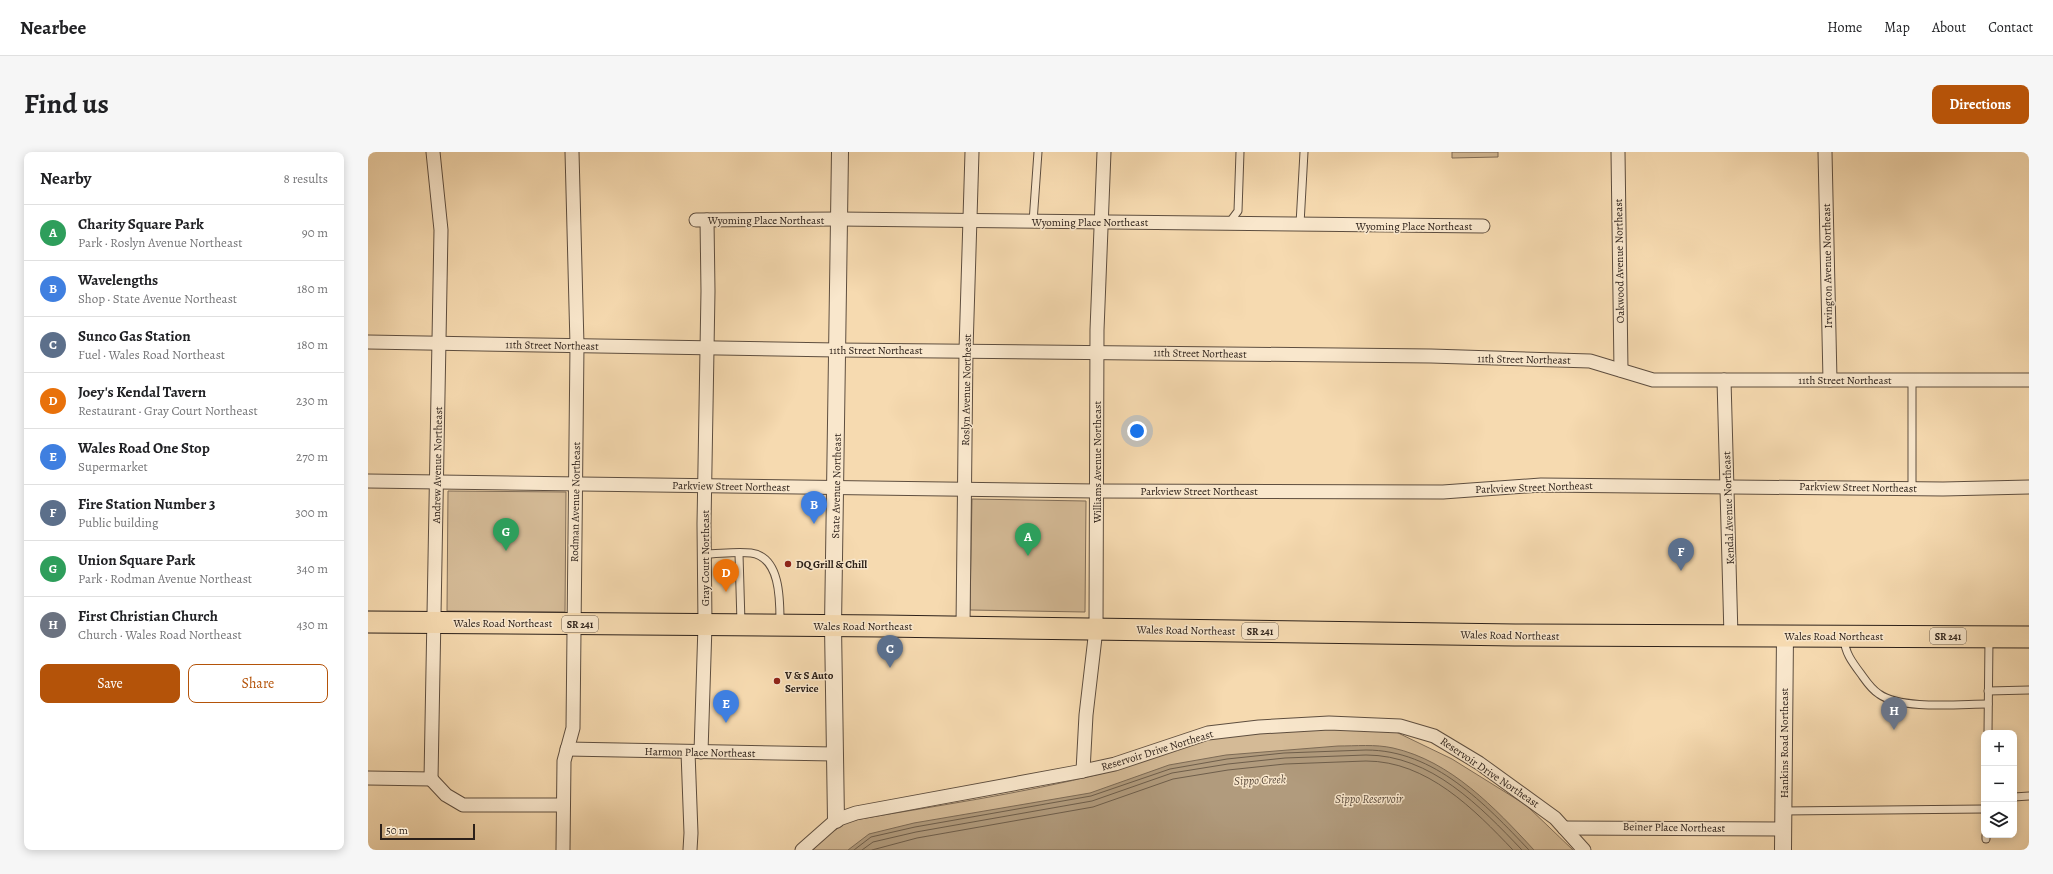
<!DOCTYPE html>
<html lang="en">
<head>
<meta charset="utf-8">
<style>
  body { margin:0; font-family:Alegreya,serif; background:#f6f6f6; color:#202124 }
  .controls { position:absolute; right:12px; bottom:12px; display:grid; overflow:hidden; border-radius:8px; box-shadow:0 2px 10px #0003 }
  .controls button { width:36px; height:36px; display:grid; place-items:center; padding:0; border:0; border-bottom:1px solid #e0e0e0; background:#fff; color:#202124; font:20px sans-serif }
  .scale { position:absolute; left:12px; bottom:10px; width:95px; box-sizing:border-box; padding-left:4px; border:2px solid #2c2019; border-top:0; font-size:11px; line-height:14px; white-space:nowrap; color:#2c2019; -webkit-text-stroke:3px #f9e7cc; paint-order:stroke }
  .you { position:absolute; left:769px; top:279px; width:14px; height:14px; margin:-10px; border:3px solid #fff; border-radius:50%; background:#1a73e8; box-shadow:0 0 0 6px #1a73e833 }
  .badge { display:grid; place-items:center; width:26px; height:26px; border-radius:50%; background:#b45309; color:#fff; font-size:13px; font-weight:700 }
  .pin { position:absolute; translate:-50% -33px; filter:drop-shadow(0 1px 2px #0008) }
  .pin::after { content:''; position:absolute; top:21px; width:14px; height:12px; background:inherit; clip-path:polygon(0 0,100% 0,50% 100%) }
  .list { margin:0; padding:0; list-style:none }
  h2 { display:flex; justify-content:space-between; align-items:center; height:52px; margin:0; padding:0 16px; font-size:17px }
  h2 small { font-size:13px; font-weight:400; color:#757577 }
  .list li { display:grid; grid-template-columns:26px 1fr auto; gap:12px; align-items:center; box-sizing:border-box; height:56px; padding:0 16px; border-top:1px solid #e0e0e0 }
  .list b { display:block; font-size:15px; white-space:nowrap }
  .list p { margin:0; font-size:13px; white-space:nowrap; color:#757577 }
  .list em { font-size:13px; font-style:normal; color:#757577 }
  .actions { display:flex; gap:8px; padding:12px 16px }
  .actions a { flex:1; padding:9px 0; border:1px solid #b45309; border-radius:8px; text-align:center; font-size:14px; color:#b45309 }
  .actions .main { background:#b45309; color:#fff }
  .icon { flex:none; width:22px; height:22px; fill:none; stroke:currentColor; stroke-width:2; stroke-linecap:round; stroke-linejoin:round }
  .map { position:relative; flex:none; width:1661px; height:698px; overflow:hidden; border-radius:8px }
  header { display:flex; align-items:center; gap:24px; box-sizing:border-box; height:56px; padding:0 20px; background:#fff; border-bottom:1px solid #e0e0e0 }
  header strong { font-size:19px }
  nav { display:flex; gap:22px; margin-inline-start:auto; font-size:14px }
  .intro { display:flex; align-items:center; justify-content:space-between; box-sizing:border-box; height:96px; padding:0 24px }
  h1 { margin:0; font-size:28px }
  .button { padding:10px 18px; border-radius:8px; background:#b45309; color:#fff; font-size:14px; font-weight:700 }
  main { display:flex; gap:24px; padding:0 24px }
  aside { flex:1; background:#fff; border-radius:8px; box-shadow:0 2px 10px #0003 }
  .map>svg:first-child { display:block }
</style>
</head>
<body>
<header>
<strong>Nearbee</strong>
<nav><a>Home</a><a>Map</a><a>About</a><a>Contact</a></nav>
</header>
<div class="intro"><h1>Find us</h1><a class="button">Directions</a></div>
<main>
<aside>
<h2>Nearby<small>8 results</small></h2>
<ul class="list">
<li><span class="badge" style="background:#2e9e5b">A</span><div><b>Charity Square Park</b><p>Park · Roslyn Avenue Northeast</p></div><em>90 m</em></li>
<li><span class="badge" style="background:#3f7fe0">B</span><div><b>Wavelengths</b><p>Shop · State Avenue Northeast</p></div><em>180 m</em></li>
<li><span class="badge" style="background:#5c6f8a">C</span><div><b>Sunco Gas Station</b><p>Fuel · Wales Road Northeast</p></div><em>180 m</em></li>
<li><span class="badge" style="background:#e8710a">D</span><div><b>Joey's Kendal Tavern</b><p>Restaurant · Gray Court Northeast</p></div><em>230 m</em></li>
<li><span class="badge" style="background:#3f7fe0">E</span><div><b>Wales Road One Stop</b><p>Supermarket</p></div><em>270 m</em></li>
<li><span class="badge" style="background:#5c6f8a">F</span><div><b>Fire Station Number 3</b><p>Public building</p></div><em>300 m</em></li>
<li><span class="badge" style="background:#2e9e5b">G</span><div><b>Union Square Park</b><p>Park · Rodman Avenue Northeast</p></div><em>340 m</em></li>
<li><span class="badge" style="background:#6b7280">H</span><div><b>First Christian Church</b><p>Church · Wales Road Northeast</p></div><em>430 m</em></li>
</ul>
<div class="actions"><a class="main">Save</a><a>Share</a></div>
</aside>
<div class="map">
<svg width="1661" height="698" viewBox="0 0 1661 698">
  <rect width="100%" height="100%" fill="#f6dab0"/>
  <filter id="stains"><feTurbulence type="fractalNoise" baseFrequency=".005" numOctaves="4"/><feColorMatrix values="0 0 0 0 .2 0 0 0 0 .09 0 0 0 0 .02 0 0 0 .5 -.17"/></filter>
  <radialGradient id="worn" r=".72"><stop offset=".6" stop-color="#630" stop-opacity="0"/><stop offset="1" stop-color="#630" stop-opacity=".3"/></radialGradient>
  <g fill="#d4ba96" stroke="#806d58">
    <polygon points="1084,0 1130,0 1130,5 1084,6"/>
    <polygon points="80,339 198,340 197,460 79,459"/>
    <polygon points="604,347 718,349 717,460 602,458"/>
    <path d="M957 577 1026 579 1084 607 1158 653 1205 698H445L461 682 481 669C566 654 652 642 736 621 769 613 800 597 833 589 873 579 916 580 957 577Z"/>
  </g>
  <path fill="#b19b7d" stroke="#7c6a55" d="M970 594C988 594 1007 592 1025 596 1083 609 1127 656 1166 698H480L501 682 546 671 722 641 801 613 858 603Z"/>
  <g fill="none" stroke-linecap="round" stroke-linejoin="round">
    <g stroke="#6e5e4b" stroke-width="1">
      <path d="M486 698 503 685 547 675 723 644 802 617 859 607 916 601 998 598C1067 598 1117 652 1161 698"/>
      <path d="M494 698 505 690 548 680 724 649 804 621 860 612 917 606 998 603C1063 603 1112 654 1154 698"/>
      <path d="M504 698 549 686 725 655 805 627 860 618 917 612 998 609C1059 609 1106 657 1145 698"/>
    </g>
    <g stroke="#5e4e3f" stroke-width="9">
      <g id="service">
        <polyline points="665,70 670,0"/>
        <polyline points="861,71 870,59 872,0"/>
        <polyline points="932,72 936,0"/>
        <polyline points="1544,336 1544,228"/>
        <path d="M336 402C351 402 368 399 383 401 413 405 412 449 412 472"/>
        <polyline points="371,402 373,471"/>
        <path d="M1476 486C1477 501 1484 510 1493 522 1498 529 1503 537 1511 542 1533 558 1592 552 1620 552"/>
        <polyline points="1620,539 1661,538"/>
        <polyline points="1620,581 1621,487"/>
        <polyline points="1646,645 1661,644"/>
        <polyline points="1415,659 1616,657"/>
        <polyline points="1618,687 1618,683"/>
      </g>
    </g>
    <g stroke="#5e4e3f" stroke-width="15">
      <g id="minor">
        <polyline points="1250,0 1253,218"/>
        <polyline points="1457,0 1462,228"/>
        <polyline points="328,68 471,67 1115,74"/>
        <polyline points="0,190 469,198 1063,204 1222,209 1285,228 1661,228"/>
        <polyline points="1356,228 1363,484"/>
        <polyline points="0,329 728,339 1075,340 1173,333 1575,337 1661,335"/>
        <polyline points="595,475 598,198 604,0"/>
        <polyline points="199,597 466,602"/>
        <polyline points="320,600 323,681 322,698"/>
        <polyline points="333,600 337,473 336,372 340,139 339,68"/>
        <polyline points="715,619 718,563 728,477 729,178 736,0"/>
        <polyline points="0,626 63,627"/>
        <polyline points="63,627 73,78 65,0"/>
        <polyline points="63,627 78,643 95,653 195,653"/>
        <polyline points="1196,676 1415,677"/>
        <polyline points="195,698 196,609 205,576 209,193 204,0"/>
        <polyline points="434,698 468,668 488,661 715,619 747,612 840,581 891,575 961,571 1032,574 1066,584 1111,611 1187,666 1216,698"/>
      </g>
    </g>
    <g stroke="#5e4e3f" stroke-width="18">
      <g id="tertiary">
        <polyline points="468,668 465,474 472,0"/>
        <polyline points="1415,698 1417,484"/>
      </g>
    </g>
    <g stroke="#2c2019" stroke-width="23">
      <polyline id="primary" points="0,470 515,474 1147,483 1661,485"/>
    </g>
    <use href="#service" stroke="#f9e7cc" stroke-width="7"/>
    <use href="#minor" stroke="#f9e7cc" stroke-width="13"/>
    <use href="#tertiary" stroke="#f9e7cc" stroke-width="16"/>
    <use href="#primary" stroke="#f6dab0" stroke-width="21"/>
  </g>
  <g fill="#8f2418" stroke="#f9e7cc" stroke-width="1.5">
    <circle cx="420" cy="412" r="4"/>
    <circle cx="409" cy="529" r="4"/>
  </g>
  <g text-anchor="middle" stroke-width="3" stroke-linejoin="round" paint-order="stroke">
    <g fill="#f9e7cc" stroke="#6a5c4f" stroke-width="1">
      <rect x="194" y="464" width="36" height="16" rx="3"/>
      <rect x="874" y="471" width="36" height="16" rx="3"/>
      <rect x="1562" y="476" width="36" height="16" rx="3"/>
    </g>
    <g font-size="10" font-weight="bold" fill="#2c2019">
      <text x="212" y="476">SR 241</text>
      <text x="892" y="483">SR 241</text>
      <text x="1580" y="488">SR 241</text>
    </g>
    <g font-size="11" fill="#2c2019" stroke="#f9e7cc">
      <text x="398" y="72">Wyoming Place Northeast</text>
      <text x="722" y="74">Wyoming Place Northeast</text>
      <text x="1046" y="78">Wyoming Place Northeast</text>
      <text transform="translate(1251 109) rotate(-91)" y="4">Oakwood Avenue Northeast</text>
      <text transform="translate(1459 114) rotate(-91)" y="4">Irvington Avenue Northeast</text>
      <text transform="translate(184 193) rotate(1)" y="4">11th Street Northeast</text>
      <text x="508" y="202">11th Street Northeast</text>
      <text transform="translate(832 201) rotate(1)" y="4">11th Street Northeast</text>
      <text transform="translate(1156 207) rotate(1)" y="4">11th Street Northeast</text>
      <text x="1477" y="232">11th Street Northeast</text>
      <text transform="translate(598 238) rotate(-89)" y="4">Roslyn Avenue Northeast</text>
      <text transform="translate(729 310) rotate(-90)" y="4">Williams Avenue Northeast</text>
      <text transform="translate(69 313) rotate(-89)" y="4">Andrew Avenue Northeast</text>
      <text transform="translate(363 334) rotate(1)" y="4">Parkview Street Northeast</text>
      <text transform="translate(468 334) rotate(-89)" y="4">State Avenue Northeast</text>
      <text transform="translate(1166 335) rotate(-2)" y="4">Parkview Street Northeast</text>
      <text transform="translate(1490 335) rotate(1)" y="4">Parkview Street Northeast</text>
      <text x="831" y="343">Parkview Street Northeast</text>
      <text transform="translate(207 350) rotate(-89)" y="4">Rodman Avenue Northeast</text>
      <text transform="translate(1360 356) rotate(-92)" y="4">Kendal Avenue Northeast</text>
      <text transform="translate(337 406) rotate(-90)" y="4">Gray Court Northeast</text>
      <text x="135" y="475">Wales Road Northeast</text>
      <text x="495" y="478">Wales Road Northeast</text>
      <text transform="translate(818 478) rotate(1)" y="4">Wales Road Northeast</text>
      <text transform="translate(1142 483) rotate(1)" y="4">Wales Road Northeast</text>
      <text x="1466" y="488">Wales Road Northeast</text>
      <text transform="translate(1416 591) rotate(-90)" y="4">Hankins Road Northeast</text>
      <text transform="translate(789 598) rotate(-17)" y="4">Reservoir Drive Northeast</text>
      <text transform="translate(332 600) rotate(1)" y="4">Harmon Place Northeast</text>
      <text transform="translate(1122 620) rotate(34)" y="4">Reservoir Drive Northeast</text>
      <text transform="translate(1306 675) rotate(1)" y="4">Beiner Place Northeast</text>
    </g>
    <g font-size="11" font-weight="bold" fill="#2c2019" stroke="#f9e7cc" text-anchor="start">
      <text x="428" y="416">DQ Grill &amp; Chill</text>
      <text x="417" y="527">V &amp; S Auto<tspan x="417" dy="13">Service</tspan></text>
    </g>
    <g font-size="12" font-style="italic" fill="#5b4b3c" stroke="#f9e7cc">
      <text transform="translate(892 628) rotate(-2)" y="4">Sippo Creek</text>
      <text x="1001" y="651">Sippo Reservoir</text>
    </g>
  </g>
  <rect width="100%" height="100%" filter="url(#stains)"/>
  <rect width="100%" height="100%" fill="url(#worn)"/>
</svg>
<div class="controls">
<button>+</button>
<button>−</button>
<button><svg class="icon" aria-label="layers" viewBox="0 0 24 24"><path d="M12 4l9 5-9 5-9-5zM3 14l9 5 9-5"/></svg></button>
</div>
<div class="scale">50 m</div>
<div class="you"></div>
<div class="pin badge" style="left:660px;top:404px;background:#2e9e5b">A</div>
<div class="pin badge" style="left:446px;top:372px;background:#3f7fe0">B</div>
<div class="pin badge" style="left:522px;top:516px;background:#5c6f8a">C</div>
<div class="pin badge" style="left:358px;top:440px;background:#e8710a">D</div>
<div class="pin badge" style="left:358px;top:571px;background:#3f7fe0">E</div>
<div class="pin badge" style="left:1313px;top:419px;background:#5c6f8a">F</div>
<div class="pin badge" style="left:138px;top:399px;background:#2e9e5b">G</div>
<div class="pin badge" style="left:1526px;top:578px;background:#6b7280">H</div>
</div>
</main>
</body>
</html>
